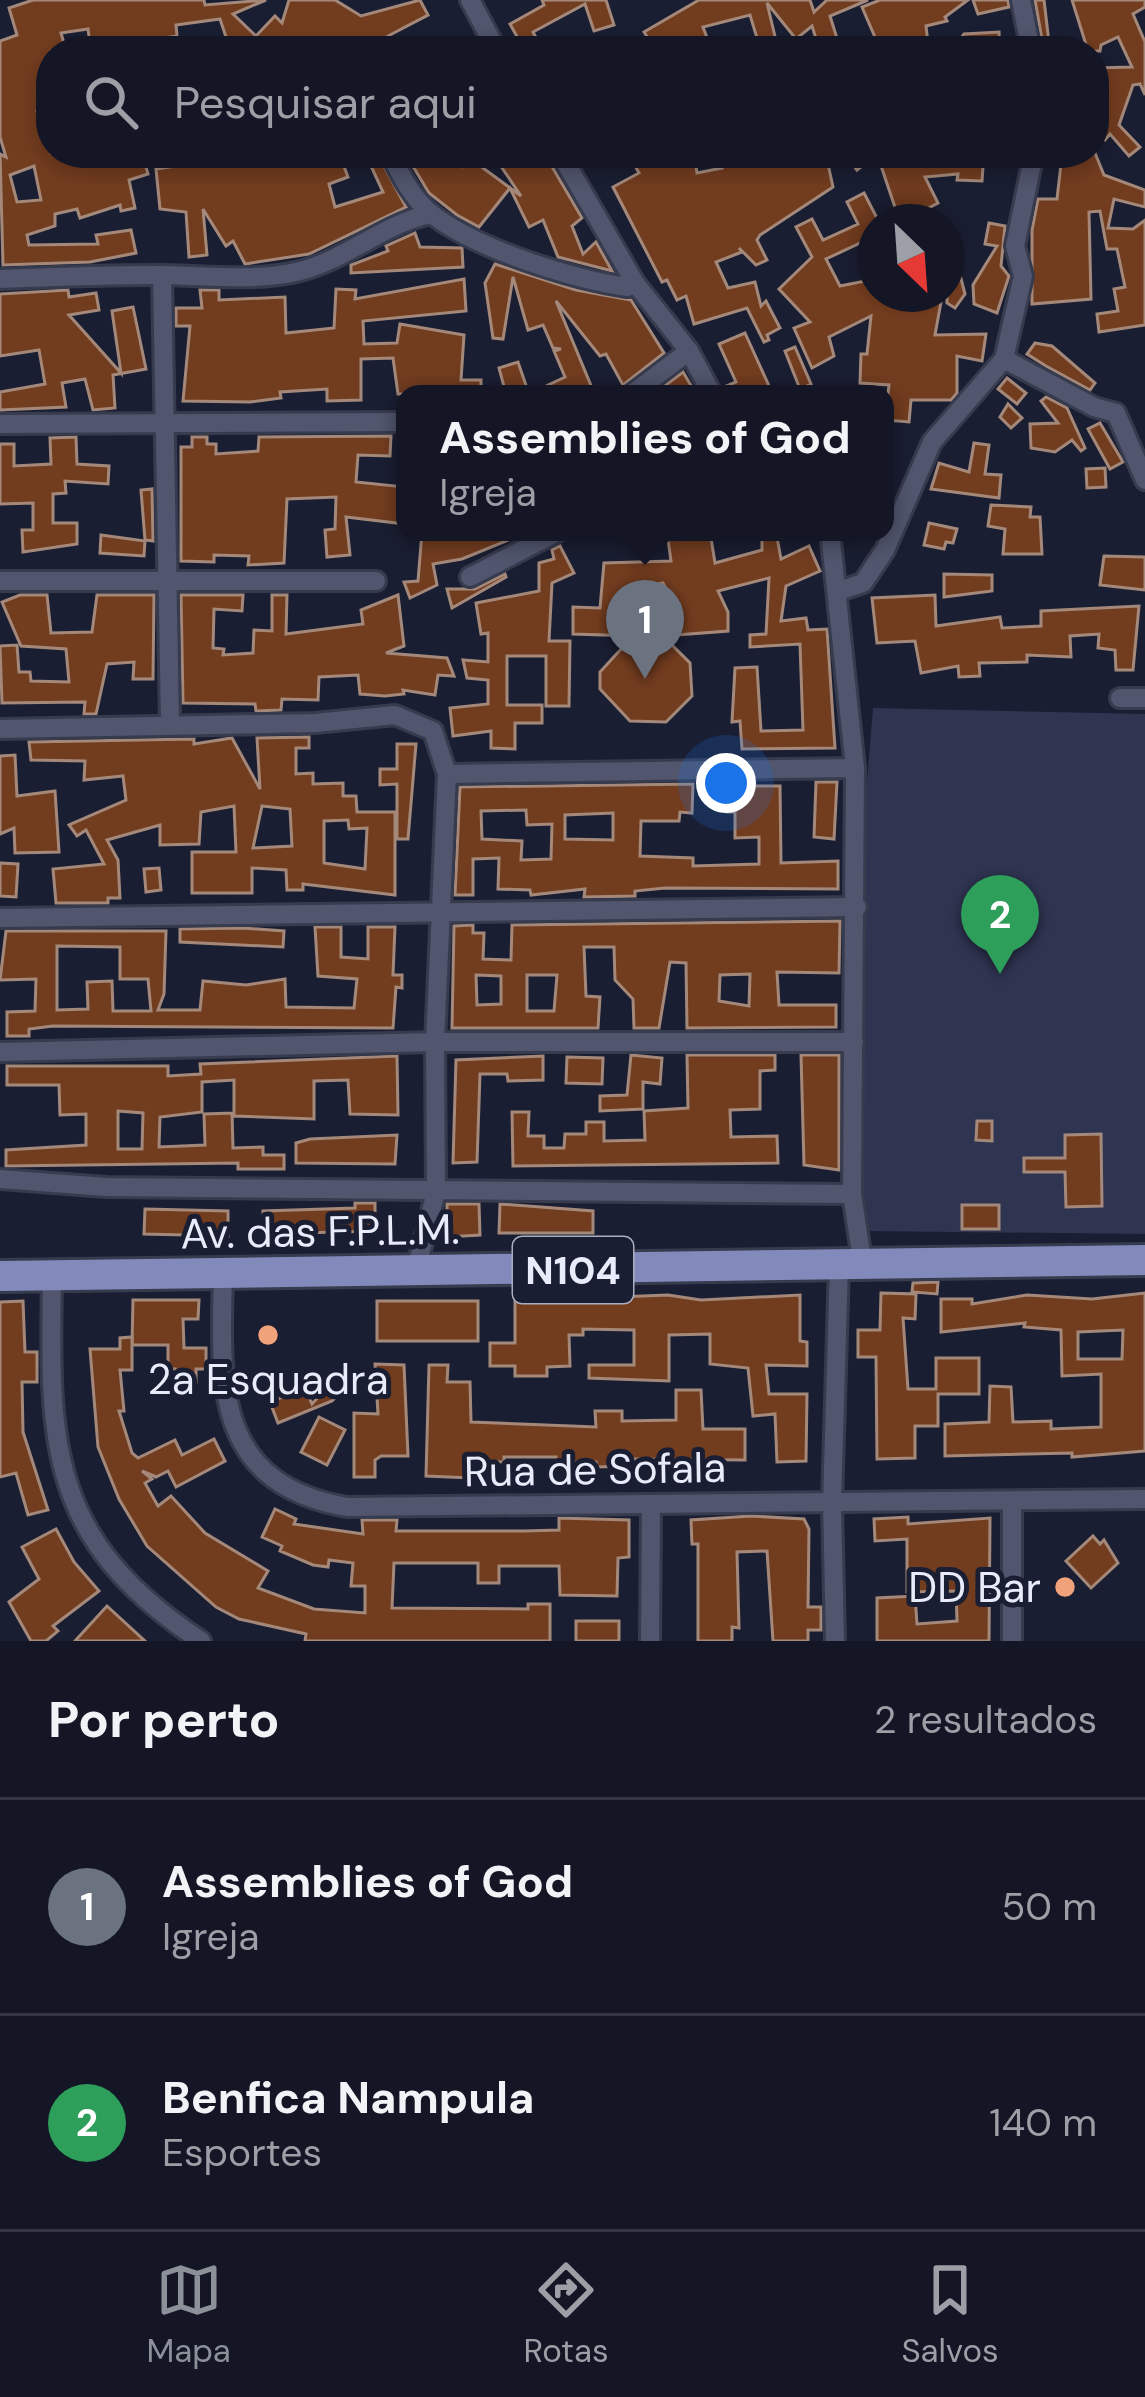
<!DOCTYPE html>
<html lang="pt">
<head>
<meta charset="utf-8">
<style>
  body { margin:0; font-family:"DM Sans",sans-serif; background:#212332; color:#f1f3f6 }
  .compass { position:absolute; left:857px; top:204px; width:108px; height:108px; border-radius:50%; background:#141626; box-shadow:0 6px 18px #0003; rotate:155deg }
  .you { position:absolute; left:726px; top:783px; width:42px; height:42px; margin:-30px; border:9px solid #fff; border-radius:50%; background:#1a73e8; box-shadow:0 0 0 18px #1a73e833 }
  .badge { display:grid; place-items:center; width:78px; height:78px; border-radius:50%; background:#8c9099; color:#fff; font-size:39px; font-weight:700 }
  .pin { position:absolute; translate:-50% -99px; filter:drop-shadow(0 3px 6px #0008) }
  .pin::after { content:''; position:absolute; top:63px; width:42px; height:36px; background:inherit; clip-path:polygon(0 0,100% 0,50% 100%) }
  .popup { position:absolute; left:396px; top:385px; width:498px; height:156px; box-sizing:border-box; display:grid; place-content:center; border-radius:24px; background:#141626; filter:drop-shadow(0 3px 9px #0005); font-size:39px; white-space:nowrap; color:#9d9fa7 }
  .popup b { font-size:45px; color:#f1f3f6 }
  .popup::after { content:''; position:absolute; left:50%; top:100%; margin-left:-24px; border:24px solid transparent; border-top-color:#141626 }
  .list { margin:0; padding:0; list-style:none }
  h2 { display:flex; justify-content:space-between; align-items:center; height:156px; margin:0; padding:0 48px; font-size:51px }
  h2 small { font-size:39px; font-weight:400; color:#9d9fa7 }
  .list li { display:grid; grid-template-columns:78px 1fr auto; gap:36px; align-items:center; box-sizing:border-box; height:216px; padding:0 48px; border-top:3px solid #333543 }
  .list b { display:block; font-size:45px; white-space:nowrap }
  .list p { margin:0; font-size:39px; white-space:nowrap; color:#9d9fa7 }
  .list em { font-size:39px; font-style:normal; color:#9d9fa7 }
  .icon { flex:none; width:66px; height:66px; fill:none; stroke:currentColor; stroke-width:2; stroke-linecap:round; stroke-linejoin:round }
  .map { position:relative; flex:none; width:1145px; height:1641px; overflow:hidden }
  .search { position:absolute; background:#141626; box-shadow:0 6px 18px #0003; left:36px; right:36px; top:36px; height:132px; display:flex; align-items:center; gap:30px; box-sizing:border-box; padding:0 42px; border-radius:48px; color:#9d9fa7; font-size:45px }
  .sheet { height:588px; background:#141626 }
  nav { display:flex; justify-content:space-around; align-items:center; box-sizing:border-box; height:168px; border-top:3px solid #333543; background:#141626; font-size:33px; color:#9d9fa7 }
  nav a { display:grid; justify-items:center; gap:6px }
  nav .on { color:#8c9099 }
  .map>svg:first-child { display:block }
</style>
</head>
<body>
<div class="map">
<svg width="1145" height="1641" viewBox="0 0 1145 1641">
  <rect width="100%" height="100%" fill="#1a1e32"/>
  <polygon fill="#2f3451" points="873,708 1145,714 1145,1234 867,1231 853,1194 857,907"/>
  <g fill="#723c1f" stroke="#a4897b" stroke-width="3" fill-rule="evenodd">
    <path d="M33 0H204L205 5 266 0 233 14 256 36 275 16 282 23 289 0H335L361 16 420 0 428 15 388 36 378 44 381 51H238L227 40 220 19 176 25 177 36 137 42V51H91L88 29 61 33 65 47 51 51V99L37 111 51 136V153H142L148 174 129 180 135 208 121 211 120 205 80 218 77 209 55 214V226L27 235 29 245 98 244 96 235 131 230 136 253 90 262 3 265 0 154 6 157 0 137V41L17 35 9 8ZM34 166 41 200 17 202 10 175Z"/>
    <polygon points="542,0 606,0 614,25 594,31 585,4 533,32 540,45 525,51 510,24 544,5"/>
    <polygon points="699,0 810,0 814,12 827,0 868,0 830,16 841,51 820,51 812,26 796,39 767,3 778,49 761,51 750,15 703,27 712,51 628,51 648,38 644,32"/>
    <polygon points="880,0 968,0 945,17 947,21 926,26 928,43 912,51 881,51 862,7"/>
    <polygon points="973,0 1008,0 1009,7 978,14"/>
    <polygon points="1035,0 1044,0 1050,51 1044,51"/>
    <polygon points="1072,0 1145,0 1145,7 1133,14 1145,42 1145,95 1140,84 1133,85 1119,125 1140,147 1129,156 1110,134 1105,140 1094,131 1094,113 1106,89 1094,87 1094,68 1132,67 1118,37 1101,45 1100,51 1088,51"/>
    <polygon points="999,32 1000,51 952,51 964,34"/>
    <polygon points="178,153 234,153 239,160 249,153 295,153 299,161 339,153 348,177 329,184 335,207 383,192 365,153 377,153 406,207 309,254 245,264 233,241 226,246 203,209 207,255 189,257 186,212 160,209 156,169 183,165"/>
    <polygon points="405,153 455,153 462,166 468,157 521,196 492,153 544,153 582,218 572,226 583,254 596,242 612,271 558,257 543,220 529,227 510,188 479,227 457,215 429,193"/>
    <polygon points="628,153 665,153 670,162 695,159 697,173 722,168 719,153 803,153 805,160 826,155 833,187 760,235 757,240 767,260 756,265 739,248 742,252 716,262 728,288 755,282 761,306 766,301 780,328 767,335 769,340 764,342 747,308 694,324 686,296 677,300 667,280 662,282 613,187 639,173"/>
    <polygon points="844,153 984,153 982,181 957,180 958,174 925,177 938,203 917,214 921,222 900,222 877,154 857,170"/>
    <polygon points="1047,153 1095,153 1104,175 1145,190 1145,207 1114,199 1108,228 1133,229 1145,220 1145,325 1099,332 1097,314 1118,311 1114,289 1125,287 1117,249 1107,249 1100,211 1089,212 1091,299 1032,304 1032,230 1038,199 1057,199 1061,164 1045,165"/>
    <polygon points="864,193 879,222 875,236 826,259 840,286 875,279 875,294 941,302 935,335 986,334 982,361 957,356 957,393 951,400 911,400 909,422 885,420 889,385 860,383 861,354 867,354 871,316 829,337 834,356 812,368 794,328 810,322 779,289 812,257 796,227 812,219 823,240 858,224 847,202"/>
    <polygon points="989,223 1005,226 1001,266 1009,276 997,313 974,304 973,285 997,246 985,244"/>
    <polygon points="415,233 420,247 462,248 463,267 351,273 351,265 388,251 386,246"/>
    <polygon points="495,264 576,290 631,300 664,353 623,385 606,354 600,356 556,301 592,388 578,394 506,394 499,368 518,362 529,394 565,377 554,351 561,349 553,348 543,325 528,330 513,277 503,339 493,338 485,283"/>
    <polygon points="959,271 965,294 955,308 947,303 947,288"/>
    <polygon points="464,279 466,311 363,321 364,344 397,343 400,324 464,335 461,380 481,380 481,394 398,394 393,358 361,359 361,400 327,401 327,389 280,392 281,398 250,402 183,401 190,326 176,326 176,308 202,308 200,290 219,290 219,300 285,297 286,333 334,328 336,289 356,290 355,299"/>
    <polygon points="68,290 69,297 96,293 99,310 69,315 121,373 112,311 133,307 146,369 113,375 115,408 93,410 85,379 62,383 66,407 0,410 0,392 45,384 39,350 0,356 0,294"/>
    <polygon points="745,333 770,388 725,394 724,387 736,382 719,344"/>
    <polygon points="1035,343 1052,346 1095,383 1090,390 1046,366 1027,354"/>
    <polygon points="795,347 811,384 800,389 785,351"/>
    <polygon points="683,372 696,394 654,394"/>
    <polygon points="1007,378 1026,393 1017,404 998,389"/>
    <polygon points="1046,397 1067,408 1085,448 1081,451 1072,440 1055,452 1031,448 1030,424 1058,423 1041,401"/>
    <polygon points="1008,404 1022,418 1011,428 1000,417"/>
    <polygon points="1100,423 1123,462 1110,469 1088,429"/>
    <polygon points="391,436 390,456 358,455 356,482 405,487 405,524 346,517 350,555 327,557 325,530 335,529 336,497 287,499 284,563 248,565 249,556 214,555 214,562 181,561 181,447 192,447 192,437 207,437 207,444 216,444 216,454 258,451 259,437"/>
    <polygon points="76,437 77,464 109,466 108,484 65,481 66,493 53,494 53,523 77,523 77,544 23,552 22,530 33,530 33,503 0,504 0,444 14,444 14,466 51,464 50,438"/>
    <polygon points="974,443 989,445 985,474 1001,475 999,498 931,489 939,463 969,472"/>
    <polygon points="1105,468 1106,487 1087,488 1086,469"/>
    <polygon points="152,489 153,541 145,540 141,490"/>
    <polygon points="991,505 1031,507 1030,517 1040,517 1042,554 1003,554 1005,529 988,526"/>
    <polygon points="929,523 957,529 953,543 946,542 944,549 924,545"/>
    <polygon points="422,532 528,532 462,559 433,564 437,585 410,598 404,582 418,581"/>
    <path d="M667 532H710L715 563 762 550V532H776L781 559 809 546 820 571 786 586 781 621 806 618 808 630 827 629 835 748 742 749 740 721 732 722 735 668 757 667 761 731 803 730 800 644 750 647V635L766 634 769 578 718 591 728 612V631L663 636 690 663 692 696 666 722 630 721 600 689V672L633 636 573 634V607L600 608 604 563 671 561ZM663 583 676 610H643L644 586Z"/>
    <polygon points="101,535 145,541 144,556 100,553"/>
    <polygon points="560,546 574,573 552,583 549,641 570,641 569,706 546,706 546,656 507,656 507,705 542,705 542,723 515,723 515,749 491,748 491,731 453,736 450,708 488,704 488,680 467,678 463,660 488,662 488,633 481,634 476,603 539,591 539,563 554,559 552,550"/>
    <polygon points="1104,556 1145,557 1145,590 1100,585"/>
    <polygon points="505,574 506,577 452,608 447,589 475,589"/>
    <polygon points="944,574 992,575 992,591 944,597"/>
    <polygon points="20,595 47,595 51,633 92,632 97,595 154,595 153,679 133,679 134,662 107,664 96,714 84,714 85,702 2,703 0,646 17,645 19,672 30,672 31,681 69,682 66,649 21,646 2,602"/>
    <polygon points="181,595 243,595 242,611 214,609 213,648 224,649 223,655 253,653 254,630 272,631 272,595 287,595 286,634 363,624 361,610 398,595 404,646 386,653 447,658 454,676 438,675 435,695 403,690 404,694 385,696 360,694 358,675 319,677 318,700 282,699 281,710 256,711 255,704 183,703"/>
    <polygon points="935,595 936,626 1000,617 1002,628 1041,626 1041,611 1139,606 1133,670 1116,670 1115,650 1098,648 1099,634 1070,636 1071,657 1027,655 1027,662 979,663 980,676 959,677 958,666 921,673 915,641 877,643 872,598"/>
    <path d="M309 737V748H296V774L313 773V784L343 783V796H356L357 812H395V895L303 884V890H287L286 870 252 868V893H192V852H236L234 806 201 812 199 844 160 845V825L107 840 118 860 120 898H108V903H56L53 869 104 864 86 830 77 836 69 825 126 800 123 776 84 780 85 761 31 760 29 742 194 739V744L232 738 260 789 257 738ZM262 806 290 809 292 846 253 848ZM348 820 349 829 367 828 365 869 324 863V821Z"/>
    <polygon points="397,744 416,744 408,839 397,839 397,784 380,785 380,769 397,769"/>
    <polygon points="15,755 17,796 55,791 59,852 15,853 14,828 0,834 0,756"/>
    <polygon points="816,782 837,782 834,839 814,837"/>
    <path d="M693 784 692 813 680 812 679 821H641L640 856 693 858V866L759 864V837L735 838V812H727V786H780L781 863 838 861V889L665 888 635 891V896L584 897 585 889 531 895 530 890 498 889 499 858 473 859V895H455L460 787ZM526 810 527 825 552 824 551 859 521 860 522 841 482 839 481 811ZM613 813V840L565 839V815Z"/>
    <polygon points="0,863 18,864 16,897 0,896"/>
    <polygon points="159,868 161,890 146,892 144,869"/>
    <path d="M840 921 839 973 777 972 779 1005H836V1027L687 1028 686 963 670 962 659 1028H634L633 999 615 980 614 947H584L586 996 600 997 598 1028H452L454 926 473 925V933H484L483 959 511 960 512 925ZM750 974 749 1006 719 1001 720 975ZM476 975 501 976V1004L477 1005ZM527 975H557L554 1011H527Z"/>
    <path d="M315 927H341V957L368 959V927H395L393 975H402V988L396 987 393 1028 53 1026 29 1029V1036H7V1012L35 1011 36 979 0 980 6 931H166L164 994 158 1010H200L203 981 246 985 285 979 286 1007 354 1008 357 979 318 976ZM57 946 120 947V979H148L151 1011H113L112 981 87 982 88 1009 57 1010Z"/>
    <polygon points="242,928 284,931 283,947 180,942 180,929"/>
    <polygon points="631,1055 662,1058 660,1084 643,1082 643,1109 600,1111 600,1096 627,1095"/>
    <polygon points="687,1055 775,1055 775,1070 760,1071 760,1109 730,1110 731,1137 777,1136 778,1163 513,1166 512,1112 529,1112 528,1136 544,1136 544,1148 564,1148 565,1134 586,1134 586,1122 604,1122 604,1141 645,1140 644,1111 688,1108"/>
    <polygon points="801,1055 839,1055 839,1170 804,1165"/>
    <path d="M397 1056 398 1115 350 1114 348 1080 314 1081V1119L234 1116V1080L202 1082V1112L160 1117 159 1147 205 1145 204 1114 232 1113 233 1148 263 1147V1155H284V1169H238V1163L6 1166V1150L86 1145V1114L60 1115 59 1085H7V1066H168V1076L201 1074 200 1064ZM118 1111 143 1113 142 1149H118Z"/>
    <polygon points="543,1056 543,1080 508,1081 507,1074 480,1074 477,1162 453,1163 456,1060"/>
    <polygon points="567,1057 603,1058 602,1084 566,1083"/>
    <polygon points="977,1121 992,1121 992,1141 976,1140"/>
    <polygon points="1101,1134 1102,1206 1066,1207 1065,1172 1024,1172 1024,1158 1065,1158 1065,1135"/>
    <polygon points="397,1135 395,1164 296,1163 296,1143 310,1139"/>
    <polygon points="355,1203 375,1203 375,1231 263,1234 263,1211 355,1208"/>
    <polygon points="447,1204 479,1204 480,1235 447,1237"/>
    <polygon points="500,1204 593,1211 593,1233 499,1233"/>
    <rect x="962" y="1205" width="37" height="24"/>
    <polygon points="145,1209 228,1211 228,1236 144,1234"/>
    <polygon points="938,1282 937,1294 912,1292 913,1283"/>
    <polygon points="881,1293 916,1294 915,1319 903,1318 908,1389 936,1389 936,1358 979,1358 979,1394 938,1394 938,1426 915,1426 915,1458 877,1459 876,1357 858,1357 858,1330 880,1330"/>
    <path d="M1145 1293V1451L1072 1457V1453L945 1456V1424L989 1422 990 1386 1011 1387 1013 1422 1051 1421V1429L1101 1427V1374L1062 1376 1061 1330 1024 1327 1025 1323 941 1332V1299H972V1304L1027 1295 1092 1299ZM1123 1330 1122 1359H1078V1332Z"/>
    <polygon points="668,1295 701,1300 800,1295 800,1341 807,1342 807,1366 766,1365 769,1394 807,1394 806,1461 777,1462 775,1414 753,1416 748,1368 710,1364 710,1334 669,1335 669,1381 589,1378 589,1365 634,1365 634,1330 583,1329 583,1335 569,1335 570,1366 547,1367 547,1376 515,1376 515,1366 490,1366 490,1343 515,1343 515,1301"/>
    <polygon points="133,1300 199,1300 198,1319 183,1319 184,1348 206,1348 206,1369 196,1369 196,1382 175,1383 175,1369 168,1369 168,1345 132,1345"/>
    <polygon points="23,1301 25,1352 37,1352 37,1382 22,1382 23,1432 48,1510 28,1515 16,1473 0,1477 0,1302"/>
    <rect x="377" y="1301" width="101" height="40"/>
    <polygon points="132,1337 132,1370 120,1370 124,1411 119,1411 132,1453 138,1458 175,1440 182,1455 214,1439 225,1461 176,1487 168,1471 156,1477 142,1471 152,1479 145,1483 158,1506 171,1496 205,1533 268,1571 258,1588 314,1609 365,1613 365,1586 351,1586 353,1563 329,1560 328,1567 313,1565 280,1551 282,1546 262,1537 275,1509 296,1519 294,1524 363,1534 362,1520 397,1520 396,1531 524,1531 559,1530 559,1518 629,1520 629,1557 618,1558 617,1596 560,1595 559,1566 499,1566 499,1583 478,1583 478,1563 394,1563 392,1608 528,1609 528,1604 550,1604 550,1641 305,1641 306,1634 239,1619 216,1607 147,1546 119,1499 98,1447 90,1349 120,1349 120,1338"/>
    <polygon points="375,1364 404,1365 408,1456 381,1456 375,1460 375,1477 354,1477 354,1413 378,1414"/>
    <polygon points="429,1365 448,1365 447,1382 470,1382 471,1422 596,1427 595,1411 622,1411 622,1421 676,1420 676,1390 701,1390 703,1429 745,1429 745,1460 630,1459 630,1466 597,1467 596,1462 556,1462 556,1457 504,1457 504,1462 471,1461 471,1478 426,1476"/>
    <polygon points="328,1386 338,1395 332,1401 278,1423 270,1402 305,1388 312,1404"/>
    <polygon points="319,1417 345,1430 327,1465 301,1452"/>
    <polygon points="751,1516 804,1519 809,1529 808,1607 821,1607 821,1630 808,1630 808,1641 773,1641 767,1551 737,1552 739,1628 732,1627 732,1641 698,1641 698,1544 692,1544 691,1520"/>
    <polygon points="908,1517 908,1524 990,1518 989,1641 877,1641 877,1598 915,1596 917,1624 957,1621 956,1591 907,1592 907,1539 875,1541 874,1519"/>
    <polygon points="56,1529 74,1562 99,1591 53,1626 58,1631 46,1641 31,1641 9,1602 39,1579 22,1547"/>
    <polygon points="1093,1536 1100,1544 1104,1540 1118,1563 1091,1588 1066,1561"/>
    <polygon points="107,1606 145,1641 75,1641"/>
    <rect x="576" y="1621" width="43" height="20"/>
  </g>
  <g fill="none" stroke-linecap="round" stroke-linejoin="round">
    <g stroke="#373b4e" stroke-width="24">
      <g id="minor">
        <polyline points="470,0 497,51"/>
        <polyline points="1021,0 1031,51"/>
        <path d="M390 153C400 174 413 200 433 215 477 249 572 279 627 287L635 283"/>
        <polyline points="560,153 635,283 689,351 712,394"/>
        <polyline points="162,275 170,722"/>
        <path d="M0 279C52 277 105 275 157 275 205 275 249 282 296 272 345 261 381 225 430 214"/>
        <polyline points="1004,359 1094,407 1116,413 1145,480"/>
        <polyline points="632,394 689,351"/>
        <polyline points="0,424 405,422"/>
        <polyline points="830,532 855,768 852,1194 863,1266"/>
        <polyline points="470,577 557,532"/>
        <polyline points="0,581 376,581"/>
        <polyline points="839,591 863,583 885,550 932,442 1004,359 1023,276 1015,246 1034,153"/>
        <polyline points="1120,698 1145,698"/>
        <polyline points="0,729 315,723 395,715 433,731 447,774 435,1042 436,1192 415,1273"/>
        <polyline points="447,774 855,768"/>
        <polyline points="0,918 857,907"/>
        <polyline points="0,1052 435,1042 854,1042"/>
        <polyline points="0,1179 106,1187 852,1194"/>
        <path d="M223 1274C220 1385 214 1484 347 1507L1145 1499"/>
        <path d="M52 1276C49 1444 47 1539 201 1641"/>
        <polyline points="1012,1503 1012,1641"/>
        <polyline points="650,1641 651,1505"/>
        <polyline points="835,1641 832,1503 839,1265"/>
      </g>
    </g>
    <g stroke="#373b4e" stroke-width="36">
      <polyline id="primary" points="0,1276 1145,1260"/>
    </g>
    <use href="#minor" stroke="#51556d" stroke-width="18"/>
    <use href="#primary" stroke="#828abb" stroke-width="30"/>
  </g>
  <g fill="#f0a27a" stroke="#1a1e32" stroke-width="4.5">
    <circle cx="268" cy="1335" r="12"/>
    <circle cx="1065" cy="1587" r="12"/>
  </g>
  <g text-anchor="middle" stroke-width="10" stroke-linejoin="round" paint-order="stroke">
    <rect fill="#1a1e32" stroke="#aaaebe" stroke-width="3" x="513" y="1237" width="120" height="66" rx="9"/>
    <g font-size="39" font-weight="bold" fill="#e8ebfa">
      <text x="573" y="1284">N104</text>
    </g>
    <g font-size="42" fill="#e8ebfa" stroke="#1a1e32">
      <text transform="translate(320 1231) rotate(-1)" y="15">Av. das F.P.L.M.</text>
      <text transform="translate(595 1469) rotate(-1)" y="15">Rua de Sofala</text>
    </g>
    <g font-size="42" fill="#e8ebfa" stroke="#1a1e32">
      <text x="268" y="1394">2a Esquadra</text>
      <text x="1041" y="1602" text-anchor="end">DD Bar</text>
    </g>
  </g>
</svg>
<svg class="compass" viewBox="-18 -18 36 36"><path d="M0-13l5 13h-10z" fill="#e53935"/><path d="M0 13l5-13h-10z" fill="#9d9fa7"/></svg>
<div class="you"></div>
<div class="pin badge" style="left:645px;top:679px;background:#6b7280">1</div>
<div class="popup"><b>Assemblies of God</b>Igreja</div>
<div class="pin badge" style="left:1000px;top:974px;background:#2e9e5b">2</div>
<div class="search"><svg class="icon" aria-label="search" viewBox="0 0 24 24"><circle cx="10" cy="10" r="6"/><path d="M15 15l6 6"/></svg>Pesquisar aqui</div>
</div>
<section class="sheet">
<h2>Por perto<small>2 resultados</small></h2>
<ul class="list">
<li><span class="badge" style="background:#6b7280">1</span><div><b>Assemblies of God</b><p>Igreja</p></div><em>50 m</em></li>
<li><span class="badge" style="background:#2e9e5b">2</span><div><b>Benfica Nampula</b><p>Esportes</p></div><em>140 m</em></li>
</ul>
</section>
<nav>
<a class="on"><svg class="icon" aria-label="map" viewBox="0 0 24 24"><path d="M3 6l6-2 6 2 6-2v14l-6 2-6-2-6 2zM9 4v14M15 6v14"/></svg>Mapa</a>
<a><svg class="icon" aria-label="directions" viewBox="0 0 24 24"><path d="M12 3l9 9-9 9-9-9zM9 14v-3h6M13 9l2 2-2 2"/></svg>Rotas</a>
<a><svg class="icon" aria-label="saved" viewBox="0 0 24 24"><path d="M7 4h10v16l-5-4-5 4z"/></svg>Salvos</a>
</nav>
</body>
</html>
